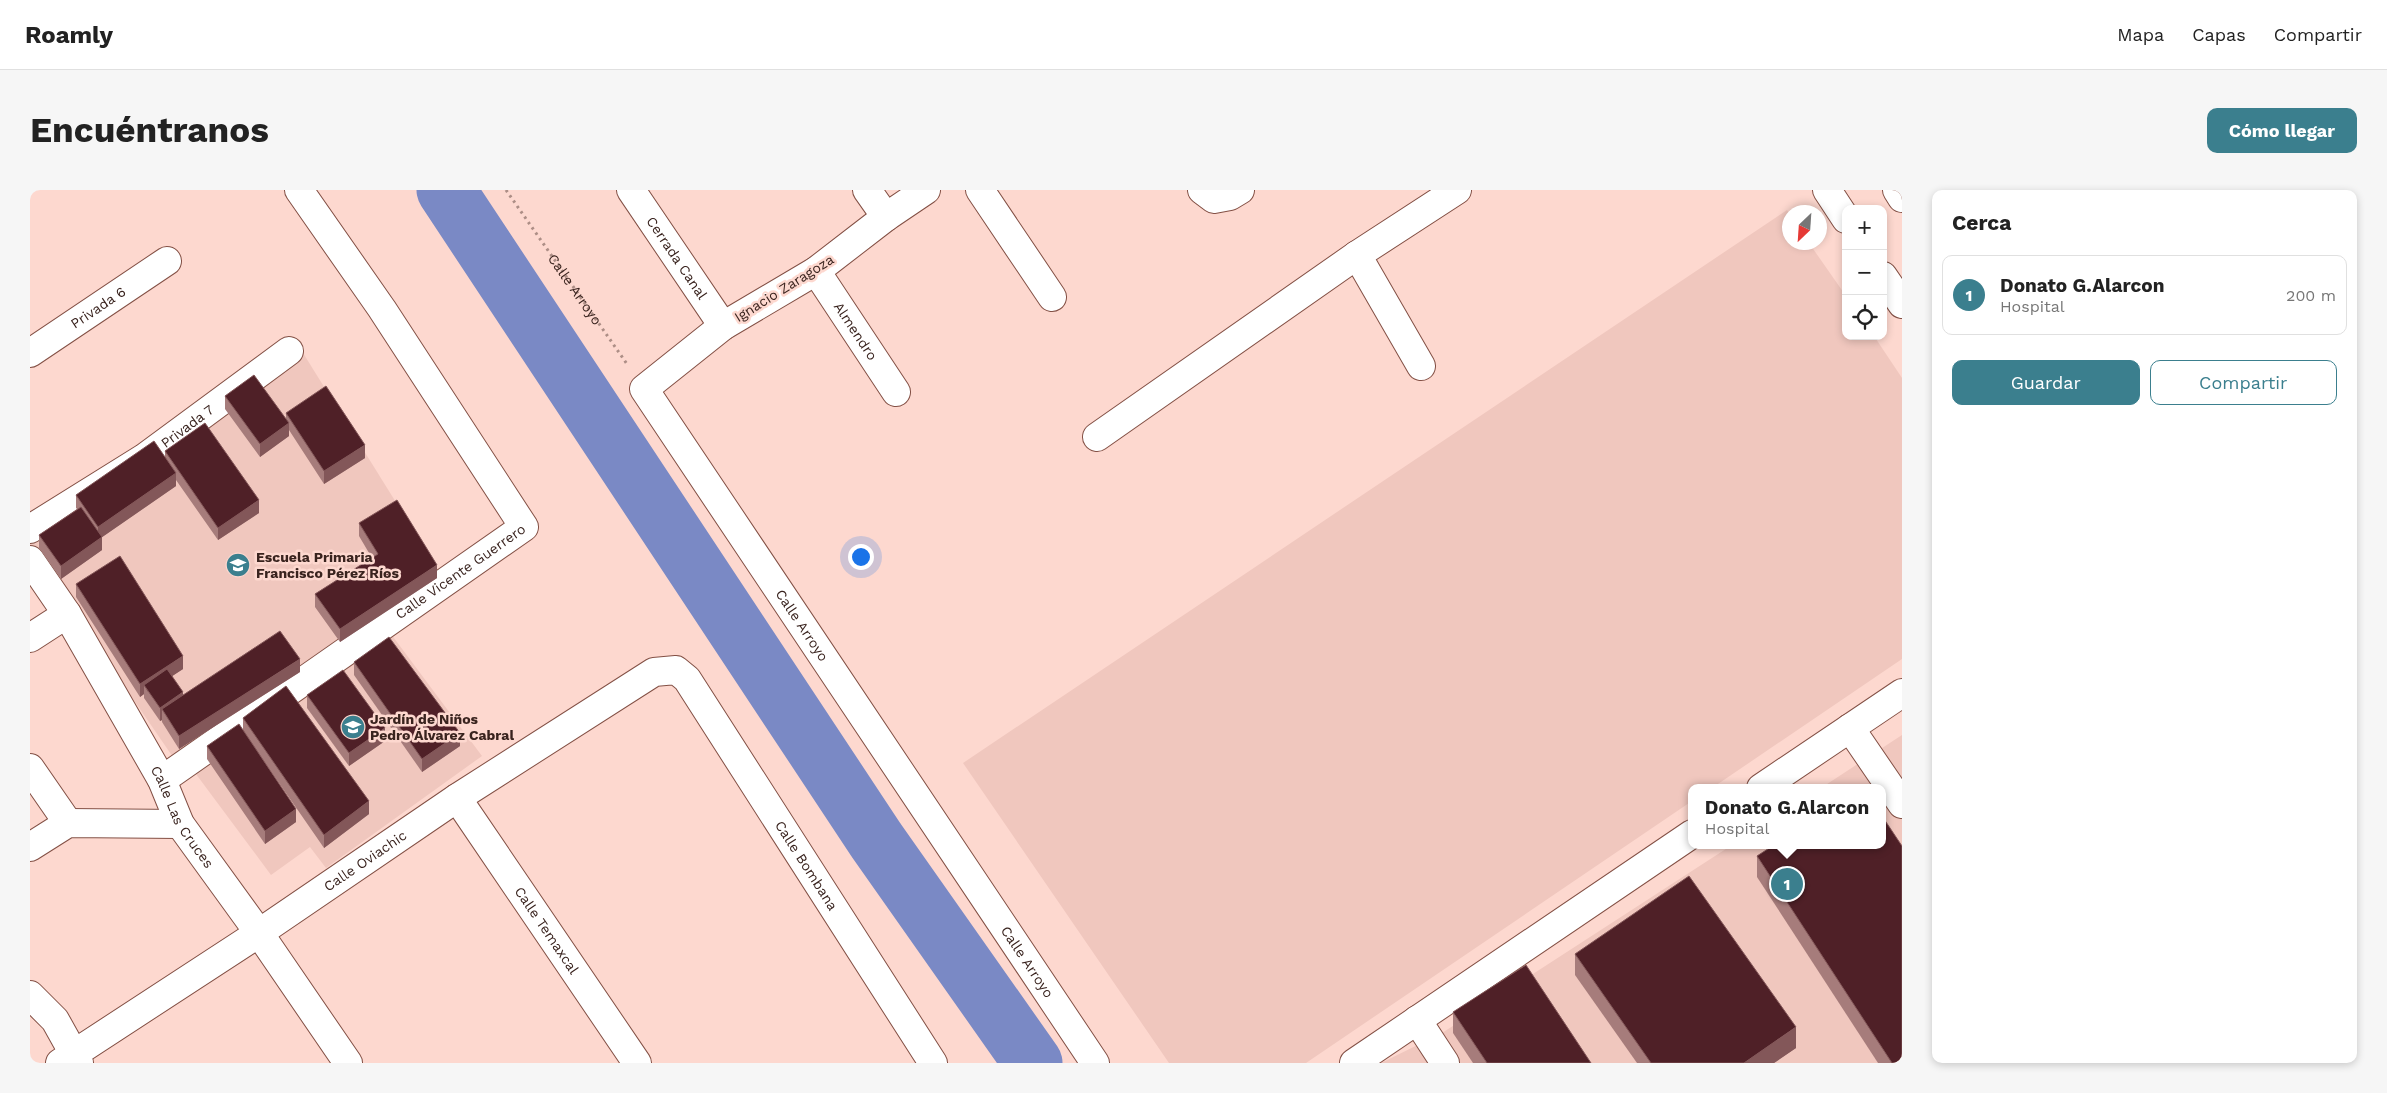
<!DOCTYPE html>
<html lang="es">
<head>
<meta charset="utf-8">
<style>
  body { margin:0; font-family:"Work Sans",sans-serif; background:#f6f6f6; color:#222 }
  .controls { position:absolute; right:15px; top:15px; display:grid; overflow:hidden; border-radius:10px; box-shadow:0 2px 8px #0003 }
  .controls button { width:45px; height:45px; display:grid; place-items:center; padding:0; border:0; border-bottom:1px solid #e0e0e0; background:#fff; color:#222; font:25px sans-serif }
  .compass { position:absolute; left:1752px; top:15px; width:45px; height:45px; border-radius:50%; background:#fff; box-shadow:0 2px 8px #0003; rotate:205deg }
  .you { position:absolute; left:830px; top:366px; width:18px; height:18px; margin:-12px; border:4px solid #fff; border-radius:50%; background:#1a73e8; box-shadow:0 0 0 8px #1a73e833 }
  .badge { display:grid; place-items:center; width:32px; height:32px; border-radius:50%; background:#3b7f8e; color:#fff; font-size:16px; font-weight:700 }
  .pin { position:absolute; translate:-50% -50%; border:2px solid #fff; box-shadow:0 1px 5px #0006 }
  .popup { position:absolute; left:1658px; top:594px; width:198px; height:65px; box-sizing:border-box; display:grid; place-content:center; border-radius:10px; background:#fff; filter:drop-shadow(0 1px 4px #0005); font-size:16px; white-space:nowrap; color:#767676 }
  .popup b { font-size:19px; color:#222 }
  .popup::after { content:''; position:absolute; left:50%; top:100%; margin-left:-10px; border:10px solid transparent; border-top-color:#fff }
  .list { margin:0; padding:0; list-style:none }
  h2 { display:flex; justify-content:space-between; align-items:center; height:65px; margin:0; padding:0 20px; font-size:21px }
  h2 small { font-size:16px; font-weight:400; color:#767676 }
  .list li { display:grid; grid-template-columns:32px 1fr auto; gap:15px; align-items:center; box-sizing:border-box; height:80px; margin:0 10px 10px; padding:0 10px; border:1px solid #e0e0e0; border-radius:10px }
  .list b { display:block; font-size:19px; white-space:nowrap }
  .list p { margin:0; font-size:16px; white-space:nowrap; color:#767676 }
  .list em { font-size:16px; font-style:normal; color:#767676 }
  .actions { display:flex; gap:10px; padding:15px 20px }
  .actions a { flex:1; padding:11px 0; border:1px solid #3b7f8e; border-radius:10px; text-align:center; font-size:18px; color:#3b7f8e }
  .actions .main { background:#3b7f8e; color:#fff }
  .icon { flex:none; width:28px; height:28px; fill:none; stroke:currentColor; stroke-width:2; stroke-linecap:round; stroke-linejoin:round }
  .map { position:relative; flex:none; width:1872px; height:873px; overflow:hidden; border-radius:10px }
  header { display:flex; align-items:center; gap:30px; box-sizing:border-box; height:70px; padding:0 25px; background:#fff; border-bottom:1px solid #e0e0e0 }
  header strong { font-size:24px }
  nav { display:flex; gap:28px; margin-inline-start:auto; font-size:18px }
  .intro { display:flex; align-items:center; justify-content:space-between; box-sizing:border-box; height:120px; padding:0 30px }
  h1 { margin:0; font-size:35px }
  .button { padding:12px 22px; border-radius:10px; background:#3b7f8e; color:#fff; font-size:18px; font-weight:700 }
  main { display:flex; gap:30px; padding:0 30px }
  aside { flex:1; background:#fff; border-radius:10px; box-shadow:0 2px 8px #0003 }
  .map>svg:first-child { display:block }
</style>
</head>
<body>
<header>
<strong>Roamly</strong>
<nav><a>Mapa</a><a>Capas</a><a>Compartir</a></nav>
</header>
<div class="intro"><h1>Encuéntranos</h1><a class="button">Cómo llegar</a></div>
<main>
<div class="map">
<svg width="1872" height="873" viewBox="0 0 1872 873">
  <rect width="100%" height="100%" fill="#fdd8cf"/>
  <g fill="#f0c7be">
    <polygon points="1757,20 1759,23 1760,52 1779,53 1816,106 1816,146 1844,146 1872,188 1872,469 1682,598 1662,598 1662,611 1276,873 1139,873 933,573"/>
    <polygon points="273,163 415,391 145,570 0,359 0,347"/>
    <polygon points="358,440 452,566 296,678 280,657 241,685 160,576"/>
    <polygon points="1872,545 1872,873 1351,873 1412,843 1702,655 1852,655 1852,598 1791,598"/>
  </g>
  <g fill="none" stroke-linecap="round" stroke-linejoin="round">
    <polyline stroke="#7a89c5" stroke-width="59" points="416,0 846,650 1003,873"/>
    <g stroke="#835045" stroke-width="30">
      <g id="minor">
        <path id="s2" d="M601 0 693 136"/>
        <polyline points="837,0 856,27"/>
        <path id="s3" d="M896 0 856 27 786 81 693 136 614 199 1065 873"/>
        <polyline points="950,0 1022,107"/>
        <polyline points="1172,0 1184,9 1200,6 1210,0"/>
        <polyline points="1327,65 1391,176"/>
        <path id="s4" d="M786 81 866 202"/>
        <path id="s5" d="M0 163 137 71"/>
        <polyline points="1067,247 1327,65 1427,0"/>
        <path id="s6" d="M0 339 114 268 259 161"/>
        <path id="s7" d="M0 370 37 424 132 590 150 634 229 743 318 873"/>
        <polyline points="0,448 37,424"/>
        <polyline points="1820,538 1872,614"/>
        <polyline points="0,578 38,633"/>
        <path id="s8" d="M132 590 494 337 352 119 269 0"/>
        <polyline points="1731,598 1872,503"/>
        <path id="s9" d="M427 608 607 873"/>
        <polyline points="0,657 38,633 150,634"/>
        <polyline points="0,805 25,830 49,873"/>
        <polyline points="1387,830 1415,873"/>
        <path id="s10" d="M30 873 229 743 427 608 624 482 646 480 657 489 903 873"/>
        <polyline points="1324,873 1662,644"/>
      </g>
    </g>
    <g stroke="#835045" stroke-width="30">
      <g id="major">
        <polyline points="1797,0 1816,29"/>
        <polyline points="1867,0 1872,8"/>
        <polyline points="1853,86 1872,114"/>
      </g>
    </g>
    <path stroke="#ad8e86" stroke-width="3" stroke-dasharray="2.5 4" stroke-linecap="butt" id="s1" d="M476 0 597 174"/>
    <use href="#minor" stroke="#fff" stroke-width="28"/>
    <use href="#major" stroke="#fff" stroke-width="28"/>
  </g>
  <g fill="#a67c7b">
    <polygon points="195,206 256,229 256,223 335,268 294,294 259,240 259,246 230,267 195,219"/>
    <polygon points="135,261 229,323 188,350 146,290 146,296 72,347 72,360 31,389 9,358 9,345 47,319 46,318 46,305 135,267"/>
    <polygon points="329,333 407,388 310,452 285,417 285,404 342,368 329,346"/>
    <polygon points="46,394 153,479 142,486 153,505 270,482 149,559 132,532 132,530 130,531 114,508 114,504 110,507 46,407"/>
    <polygon points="324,472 430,556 392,582 324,485"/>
    <polygon points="277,505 355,551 319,576 277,518"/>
    <polygon points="213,528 339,624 294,658 229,564 266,632 235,654 177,569 177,556 213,540"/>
    <polygon points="1727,666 1872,873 1848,873 1727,687"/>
    <polygon points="1545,764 1766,858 1744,873 1607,873 1545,785"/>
    <polygon points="1423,822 1561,873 1443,873 1423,843"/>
  </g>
  <g fill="#835759">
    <polygon points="259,233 259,246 230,267 230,254"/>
    <polygon points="335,255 335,268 294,294 294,281"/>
    <polygon points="146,283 146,296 68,350 68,337"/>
    <polygon points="229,310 229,323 188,350 188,338"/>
    <polygon points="72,347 72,360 31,389 31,376"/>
    <polygon points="407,375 407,388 310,452 310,439"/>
    <polygon points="153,466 153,479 118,502 114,495 114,504 110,507 110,494"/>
    <polygon points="270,469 270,482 149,559 149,546"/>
    <polygon points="153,502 153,515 132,519 132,530 130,531 130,518"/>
    <polygon points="355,538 355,551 319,576 319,563"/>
    <polygon points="430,543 430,556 392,582 392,569"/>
    <polygon points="339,611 339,624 294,658 294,645"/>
    <polygon points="266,619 266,632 235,654 235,641"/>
    <polygon points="1766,837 1766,858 1744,873 1714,873"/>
  </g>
  <g fill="#4f2027" stroke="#835759">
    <polygon points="224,185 259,233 230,254 195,206"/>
    <polygon points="296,196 335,255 294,281 256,223"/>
    <polygon points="175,233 229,310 188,338 135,261"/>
    <polygon points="124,251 146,283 68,337 46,305"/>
    <polygon points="367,310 407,375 310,439 285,404 348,364 329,333"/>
    <polygon points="51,317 72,347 31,376 9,345"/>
    <polygon points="90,366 153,466 110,494 46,394"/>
    <polygon points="250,441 270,469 149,546 132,519"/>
    <polygon points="359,447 430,543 392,569 324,472"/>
    <polygon points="137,479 153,502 130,518 114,495"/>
    <polygon points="313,480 355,538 319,563 277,505"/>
    <polygon points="256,496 339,611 294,645 213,528"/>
    <polygon points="209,534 266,619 235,641 177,556"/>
    <polygon points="1852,626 1872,656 1872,873 1862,873 1727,666 1744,655 1852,655"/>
    <polygon points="1659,686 1766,837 1714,873 1621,873 1545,764"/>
    <polygon points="1496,775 1561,873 1457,873 1423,822"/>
  </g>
  <defs>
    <g id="school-disc" transform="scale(1.25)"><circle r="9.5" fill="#3b7f8e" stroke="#fdd8cf"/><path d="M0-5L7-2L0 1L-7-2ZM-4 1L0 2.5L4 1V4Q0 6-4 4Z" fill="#fff"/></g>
  </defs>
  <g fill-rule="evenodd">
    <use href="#school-disc" x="208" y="375"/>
    <use href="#school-disc" x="323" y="537"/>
  </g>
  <g text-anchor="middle" stroke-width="5" stroke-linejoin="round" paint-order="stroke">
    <g font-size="14" fill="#39231e" stroke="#fdd8cf">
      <text dy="5" stroke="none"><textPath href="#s2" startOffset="82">Cerrada Canal</textPath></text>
      <text transform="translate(754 98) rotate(-32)" y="5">Ignacio Zaragoza</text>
      <text dy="5" stroke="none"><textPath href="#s1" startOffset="121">Calle Arroyo</textPath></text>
      <text dy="5" stroke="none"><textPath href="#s5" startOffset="82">Privada 6</textPath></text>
      <text dy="5" stroke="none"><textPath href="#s4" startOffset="72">Almendro</textPath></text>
      <text dy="5" stroke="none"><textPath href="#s6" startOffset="188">Privada 7</textPath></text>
      <text dy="5" stroke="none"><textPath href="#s8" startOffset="364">Calle Vicente Guerrero</textPath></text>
      <text dy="5" stroke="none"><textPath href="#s3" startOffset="630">Calle Arroyo</textPath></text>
      <text dy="5" stroke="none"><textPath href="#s7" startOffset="299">Calle Las Cruces</textPath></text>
      <text dy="5" stroke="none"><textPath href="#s10" startOffset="366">Calle Oviachic</textPath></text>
      <text dy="5" stroke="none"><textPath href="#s10" startOffset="969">Calle Bombana</textPath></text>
      <text dy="5" stroke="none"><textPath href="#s9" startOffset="160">Calle Temaxcal</textPath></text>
      <text dy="5" stroke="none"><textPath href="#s3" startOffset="1035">Calle Arroyo</textPath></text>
    </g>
    <g font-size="14" font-weight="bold" fill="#39231e" stroke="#fdd8cf" text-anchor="start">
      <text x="226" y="372">Escuela Primaria<tspan x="226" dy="16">Francisco Pérez Ríos</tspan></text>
      <text x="340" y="534">Jardín de Niños<tspan x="340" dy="16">Pedro Álvarez Cabral</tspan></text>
    </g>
  </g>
</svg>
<div class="controls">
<button>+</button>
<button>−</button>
<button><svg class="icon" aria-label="locate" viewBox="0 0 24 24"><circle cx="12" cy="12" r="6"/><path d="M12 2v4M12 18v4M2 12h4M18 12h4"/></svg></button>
</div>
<svg class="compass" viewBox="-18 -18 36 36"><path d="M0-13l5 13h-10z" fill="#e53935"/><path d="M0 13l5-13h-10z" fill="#767676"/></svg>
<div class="you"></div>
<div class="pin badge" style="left:1757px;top:694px">1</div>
<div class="popup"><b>Donato G.Alarcon</b>Hospital</div>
</div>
<aside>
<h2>Cerca<small></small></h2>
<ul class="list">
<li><span class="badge">1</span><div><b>Donato G.Alarcon</b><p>Hospital</p></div><em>200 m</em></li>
</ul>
<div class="actions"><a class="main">Guardar</a><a>Compartir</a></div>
</aside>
</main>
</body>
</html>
